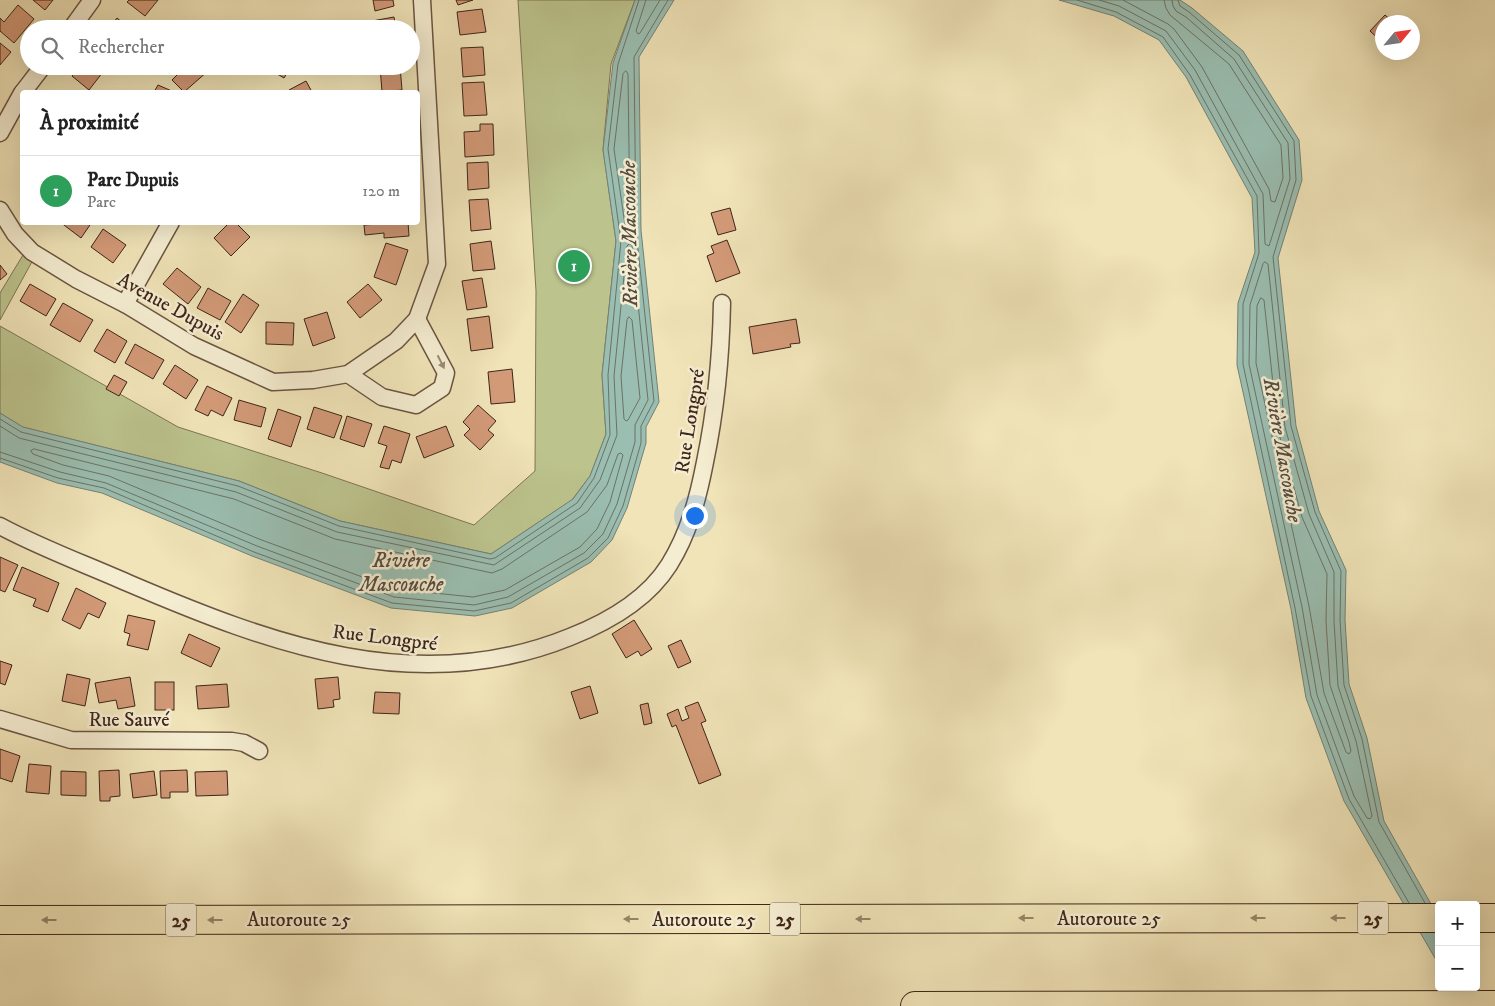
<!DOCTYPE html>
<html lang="fr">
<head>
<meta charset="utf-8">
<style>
  body { margin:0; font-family:"IM FELL DW Pica",serif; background:#f6f6f6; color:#222 }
  .controls { position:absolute; right:15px; bottom:15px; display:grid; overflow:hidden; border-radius:5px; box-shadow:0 5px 20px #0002 }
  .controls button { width:45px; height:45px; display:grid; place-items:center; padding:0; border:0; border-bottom:1px solid #e0e0e0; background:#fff; color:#222; font:25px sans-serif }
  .compass { position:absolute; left:1375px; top:15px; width:45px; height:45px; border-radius:50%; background:#fff; box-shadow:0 5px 20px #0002; rotate:61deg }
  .you { position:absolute; left:694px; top:515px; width:18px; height:18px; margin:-12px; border:4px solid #fff; border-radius:50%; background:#1a73e8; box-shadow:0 0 0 8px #1a73e833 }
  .badge { display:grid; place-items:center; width:32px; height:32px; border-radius:50%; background:#0b8043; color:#fff; font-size:16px; font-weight:700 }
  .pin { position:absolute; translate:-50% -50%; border:2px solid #fff; box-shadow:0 1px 5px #0006 }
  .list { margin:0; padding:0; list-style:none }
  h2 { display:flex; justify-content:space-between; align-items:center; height:65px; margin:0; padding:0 20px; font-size:21px }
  h2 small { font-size:16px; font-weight:400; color:#767676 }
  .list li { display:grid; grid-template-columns:32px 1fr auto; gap:15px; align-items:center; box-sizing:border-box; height:70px; padding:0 20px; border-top:1px solid #e0e0e0 }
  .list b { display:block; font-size:19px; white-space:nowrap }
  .list p { margin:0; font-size:16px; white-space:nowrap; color:#767676 }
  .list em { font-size:16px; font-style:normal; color:#767676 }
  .icon { flex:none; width:28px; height:28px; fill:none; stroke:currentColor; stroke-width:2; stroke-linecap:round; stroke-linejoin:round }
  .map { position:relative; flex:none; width:1495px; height:1006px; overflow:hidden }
  .search { position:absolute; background:#fff; box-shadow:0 5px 20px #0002; left:20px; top:20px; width:400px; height:55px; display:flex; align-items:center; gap:12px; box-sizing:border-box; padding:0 18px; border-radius:28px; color:#767676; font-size:19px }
  .panel { position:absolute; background:#fff; box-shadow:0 5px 20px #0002; left:20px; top:90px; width:400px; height:135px; border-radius:5px }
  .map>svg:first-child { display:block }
</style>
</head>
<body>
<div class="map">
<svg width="1495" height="1006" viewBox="0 0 1495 1006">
  <rect width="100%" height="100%" fill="#f0e4b8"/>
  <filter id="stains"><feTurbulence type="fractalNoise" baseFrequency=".004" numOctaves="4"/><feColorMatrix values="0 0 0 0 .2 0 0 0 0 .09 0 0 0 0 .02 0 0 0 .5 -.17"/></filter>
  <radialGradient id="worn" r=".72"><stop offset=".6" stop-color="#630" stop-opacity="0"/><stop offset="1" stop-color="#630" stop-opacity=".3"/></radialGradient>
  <g fill="#bcc38d" stroke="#7d7454">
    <polygon points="518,0 635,0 611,64 603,149 616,241 602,375 606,434 590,476 572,500 491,554 340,521 239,481 22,427 0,413 0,326 178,427 322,473 474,525 535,471 536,291"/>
    <polygon points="26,250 34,258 0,320 0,293"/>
  </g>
  <g fill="#9abeb1" stroke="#758175">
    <polygon points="635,0 674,0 639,57 641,230 659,402 646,427 646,443 627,508 612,540 591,562 512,608 475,616 391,608 252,556 102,493 57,483 0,462 0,413 23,427 239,481 340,521 491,554 573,499 590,476 606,434 602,375 616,241 603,150 613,63"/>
    <polygon points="1059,0 1180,0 1192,8 1243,51 1299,140 1302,180 1278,258 1296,426 1319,511 1346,570 1345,620 1349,684 1367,738 1384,821 1439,918 1439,965 1344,801 1306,698 1291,609 1237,365 1238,303 1255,252 1252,198 1186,77 1159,40 1114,16"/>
    <polygon points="1476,984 1489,1006 1462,1006 1451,987 1476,987"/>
  </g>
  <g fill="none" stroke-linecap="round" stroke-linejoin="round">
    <g stroke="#6c7266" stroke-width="1">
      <polyline points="646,0 636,31 638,34 640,33 660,0"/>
      <polyline points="1077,0 1116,12 1163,37 1190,75 1257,196 1259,253 1243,304 1243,364 1295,608 1311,696 1349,799 1409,903"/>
      <polyline points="1099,0 1119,6 1166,31 1195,70 1263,194 1265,244 1269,246 1290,179 1288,143 1234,59 1186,17 1176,11 1173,6 1172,0"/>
      <polyline points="1123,0 1168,24 1174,29 1202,67 1269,189 1271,201 1275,202 1283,178 1281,145 1229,64 1170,15 1166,8 1164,0"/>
      <polyline points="1178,0 1180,6 1189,12 1239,55 1294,141 1296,180 1273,257 1291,426 1315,512 1341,571 1340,620 1344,685 1362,739 1379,822 1425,903"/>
      <polygon points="626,71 628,74 630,225 628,228 625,225 614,149 623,74"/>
      <polygon points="1265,262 1268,264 1285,427 1309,514 1334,572 1334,621 1338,686 1356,741 1372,816 1370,819 1367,818 1354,796 1317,695 1302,607 1249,364 1250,305 1263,264"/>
      <polygon points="1261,298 1264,300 1278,430 1302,517 1327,574 1326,621 1330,685 1349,742 1351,751 1349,754 1346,752 1324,693 1309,606 1256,363 1257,306"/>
      <polygon points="629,317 632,320 640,398 628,420 626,421 624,419 621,376 627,320"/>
      <polyline points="0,419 21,432 238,486 339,526 490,559 495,558 577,503 594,478 610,435 608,375 621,241 608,149 618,64 639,0"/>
      <polyline points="0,426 19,438 236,492 337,532 494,565 580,508 600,480 617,435 614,376 627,246 629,244 632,245 648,400 635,425 635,442 617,504 603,534 584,553 508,597 474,605 394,597 257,546 106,483 60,472 0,452"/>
      <polygon points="34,449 234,499 335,539 492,573 502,569 587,512 607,485 618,454 621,453 623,455 610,502 597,529 580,547 505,590 473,597 395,589 259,539 109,476 63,465 33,454 31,451"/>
      <polyline points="0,458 58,478 104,488 254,552 392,603 474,611 511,603 588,558 608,538 623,506 641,443 641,426 654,401 636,230 634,57 668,0"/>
    </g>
  </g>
  <g fill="#d39a78" stroke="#3e251a">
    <polygon points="33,0 53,0 45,10"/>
    <polygon points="129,0 158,0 145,16 127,2"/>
    <polygon points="373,0 393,0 394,6 375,11"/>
    <polygon points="456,0 473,0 458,5"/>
    <polygon points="18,5 34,19 14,43 0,31 0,18 4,22"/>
    <polygon points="482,9 486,32 460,35 457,12"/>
    <polygon points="1385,15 1393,22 1382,22 1382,42 1370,31"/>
    <polygon points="394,17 396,29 373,29 372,21"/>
    <polygon points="117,18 130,29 108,29"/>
    <polygon points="0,43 11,52 0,65"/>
    <polygon points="483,47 485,75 463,77 461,48"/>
    <polygon points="80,66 103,66 106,68 89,90 72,76"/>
    <polygon points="186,66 203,66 208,71 184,92 172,80"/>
    <polygon points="264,66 291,66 284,78"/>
    <polygon points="380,66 400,66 402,90 382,92"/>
    <polygon points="306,81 312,92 290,92 289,90"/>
    <polygon points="484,82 487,115 464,116 462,83"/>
    <polygon points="158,85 174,92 154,92"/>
    <polygon points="480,124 493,124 494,155 465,157 464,132 480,131"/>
    <polygon points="488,162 489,188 468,190 467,163"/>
    <polygon points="488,199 491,229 471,231 469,200"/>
    <polygon points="730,208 736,230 718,235 711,213"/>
    <polygon points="60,222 92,222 81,238"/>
    <polygon points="230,222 235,222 250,237 231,256 214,238"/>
    <polygon points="408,222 409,236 384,238 384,233 365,235 364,225"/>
    <polygon points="103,229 126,245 113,263 91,247"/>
    <polygon points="727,240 740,273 716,282 707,256 714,253 711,246"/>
    <polygon points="491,241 495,269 473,271 470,244"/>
    <polygon points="386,243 408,250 396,285 374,277"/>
    <polygon points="0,265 7,274 0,280"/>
    <polygon points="177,268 201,287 188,304 163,284"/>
    <polygon points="482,278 487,307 467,310 462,281"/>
    <polygon points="30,284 56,299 46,316 20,301"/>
    <polygon points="368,284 382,300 360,318 347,302"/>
    <polygon points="208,288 231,301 220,320 197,308"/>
    <polygon points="243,294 259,305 241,333 225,322"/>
    <polygon points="63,303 93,320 80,342 50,325"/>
    <polygon points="327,312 335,338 313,346 304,319"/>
    <polygon points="489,316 493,348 471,351 467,319"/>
    <polygon points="796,319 800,343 790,344 791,347 753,354 749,327"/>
    <polygon points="266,322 294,323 293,345 266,344"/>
    <polygon points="107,329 127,341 115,363 94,351"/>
    <polygon points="135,344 164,360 153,379 125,363"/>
    <polygon points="175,365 198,380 186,399 163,384"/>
    <polygon points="512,369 515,402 491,404 488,372"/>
    <polygon points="114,375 127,382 119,396 106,389"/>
    <polygon points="207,386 232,398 223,416 211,410 208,416 195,410"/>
    <polygon points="239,400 266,408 261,427 234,420"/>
    <polygon points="478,405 496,421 488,430 494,435 480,450 464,435 470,429 463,422"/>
    <polygon points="314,407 342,416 334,438 307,429"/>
    <polygon points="278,409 301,417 291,447 268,439"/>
    <polygon points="347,416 372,424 364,447 340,439"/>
    <polygon points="384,426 410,434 401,463 392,460 389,469 380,467 387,446 378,443"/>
    <polygon points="446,426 454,446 424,458 416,437"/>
    <polygon points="0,557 18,565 5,592 0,590"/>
    <polygon points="22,567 59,583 48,612 33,606 36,599 13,590"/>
    <polygon points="76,588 106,603 99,618 88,613 80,629 62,620"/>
    <polygon points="128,615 155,621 148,650 127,645 130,634 124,632"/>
    <polygon points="634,620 652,649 641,656 638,651 626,658 612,634"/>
    <polygon points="189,634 220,648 211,667 181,653"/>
    <polygon points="681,640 691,662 678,668 668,646"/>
    <polygon points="0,661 12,665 5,685 0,683"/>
    <polygon points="67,674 90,679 85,706 62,701"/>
    <polygon points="130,677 135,706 118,709 116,700 99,703 95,683"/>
    <polygon points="338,677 340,699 333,700 334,707 318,709 315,679"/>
    <rect x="155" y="682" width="19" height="28"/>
    <polygon points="227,684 229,707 198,709 196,686"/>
    <polygon points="590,686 598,713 580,719 571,692"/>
    <polygon points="375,692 400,693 399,714 373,713"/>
    <polygon points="698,702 706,721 701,723 721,775 699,784 676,725 672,727 667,714 678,709 682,721 689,718 685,707"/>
    <polygon points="648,703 652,723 644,725 640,705"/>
    <polygon points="0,749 20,756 12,782 0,778"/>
    <polygon points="29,764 51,766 49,794 26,792"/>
    <polygon points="119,770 120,796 110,797 110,801 100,801 99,771"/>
    <polygon points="187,770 188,792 170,792 170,798 161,798 160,771"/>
    <polygon points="61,771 86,772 86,796 61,795"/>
    <polygon points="154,771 157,795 133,798 130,774"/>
    <polygon points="227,771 228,795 196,796 195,772"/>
  </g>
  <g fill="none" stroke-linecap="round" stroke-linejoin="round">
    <g stroke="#6a5542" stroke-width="19">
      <g id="street">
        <polyline points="71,29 92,0"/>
        <polyline points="23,92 43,66"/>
        <polyline points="0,133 22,93"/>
        <polyline points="0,210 15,234 32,252 76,279 125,304 194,346 273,382 313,380 348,374 396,341 417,319 437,264 422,0"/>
        <polyline points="125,304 171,222"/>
        <polyline points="348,374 382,397 416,405 442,388 446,373 417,319"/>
        <path d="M0 526C41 548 85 564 128 583 271 644 417 699 570 637 608 622 647 600 669 565 689 533 698 498 705 462 716 409 721 357 722 303"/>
        <polyline points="0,719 71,740 232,741 244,743 259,751"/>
      </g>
    </g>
    <g stroke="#3e251a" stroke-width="30">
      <g id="highway">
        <polyline points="1476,918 1495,918"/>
        <polyline points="0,920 1439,918"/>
        <polyline points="915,1006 1495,1005"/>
      </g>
    </g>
    <use href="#street" stroke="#f5edd1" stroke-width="16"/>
    <use href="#highway" stroke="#f0e4b8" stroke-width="28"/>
  </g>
  <defs><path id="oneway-solid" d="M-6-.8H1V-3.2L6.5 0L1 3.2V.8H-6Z" transform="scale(1.25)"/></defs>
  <use fill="#9a8976" href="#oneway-solid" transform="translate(441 362) rotate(63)"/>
  <g fill="#978469">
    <use href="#oneway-solid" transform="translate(1026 918) rotate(180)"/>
    <use href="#oneway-solid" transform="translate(1258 918) rotate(180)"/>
    <use href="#oneway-solid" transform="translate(1338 918) rotate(180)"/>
    <use href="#oneway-solid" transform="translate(631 919) rotate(180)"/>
    <use href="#oneway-solid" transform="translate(863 919) rotate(180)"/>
    <use href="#oneway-solid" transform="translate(49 920) rotate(180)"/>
    <use href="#oneway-solid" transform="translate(215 920) rotate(180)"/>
  </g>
  <g text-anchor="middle" stroke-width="5" stroke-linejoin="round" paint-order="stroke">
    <g fill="#f5edd1" stroke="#756151" stroke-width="1">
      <rect x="1358" y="901.5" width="30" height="33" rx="4"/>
      <rect x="770" y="902.5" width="30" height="33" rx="4"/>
      <rect x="166" y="903.5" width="30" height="33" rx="4"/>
    </g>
    <g font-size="19" font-weight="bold" fill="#3e251a">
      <text x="1373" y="925">25</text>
      <text x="785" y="926">25</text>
      <text x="181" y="927">25</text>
    </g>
    <g font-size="20" fill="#3e251a" stroke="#f5edd1">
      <text transform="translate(171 306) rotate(29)" y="7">Avenue Dupuis</text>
      <text transform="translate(689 421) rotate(-81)" y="7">Rue Longpré</text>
      <text transform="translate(385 637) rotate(7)" y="7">Rue Longpré</text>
      <text x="129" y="726">Rue Sauvé</text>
      <text x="1109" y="925">Autoroute 25</text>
      <text x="299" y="926">Autoroute 25</text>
      <text x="704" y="926">Autoroute 25</text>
    </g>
    <g font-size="21" font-style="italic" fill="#554b40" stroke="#f5edd1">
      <text transform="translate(629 234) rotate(-91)" y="7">Rivière Mascouche</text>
      <text transform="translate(1283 450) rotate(80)" y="7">Rivière Mascouche</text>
      <text x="401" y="567">Rivière<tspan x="401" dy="24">Mascouche</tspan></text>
    </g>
  </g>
  <rect width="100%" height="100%" filter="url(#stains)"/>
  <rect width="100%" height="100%" fill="url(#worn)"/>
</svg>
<div class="controls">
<button>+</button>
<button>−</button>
</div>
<svg class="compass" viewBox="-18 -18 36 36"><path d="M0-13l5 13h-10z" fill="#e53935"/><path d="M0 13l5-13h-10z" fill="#767676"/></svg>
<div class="you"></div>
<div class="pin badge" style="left:574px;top:266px;background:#2e9e5b">1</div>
<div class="search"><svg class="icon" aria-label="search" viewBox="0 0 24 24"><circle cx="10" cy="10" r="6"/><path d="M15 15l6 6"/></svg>Rechercher</div>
<section class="panel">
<h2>À proximité<small></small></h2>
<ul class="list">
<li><span class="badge" style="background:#2e9e5b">1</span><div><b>Parc Dupuis</b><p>Parc</p></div><em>120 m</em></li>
</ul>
</section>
</div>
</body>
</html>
